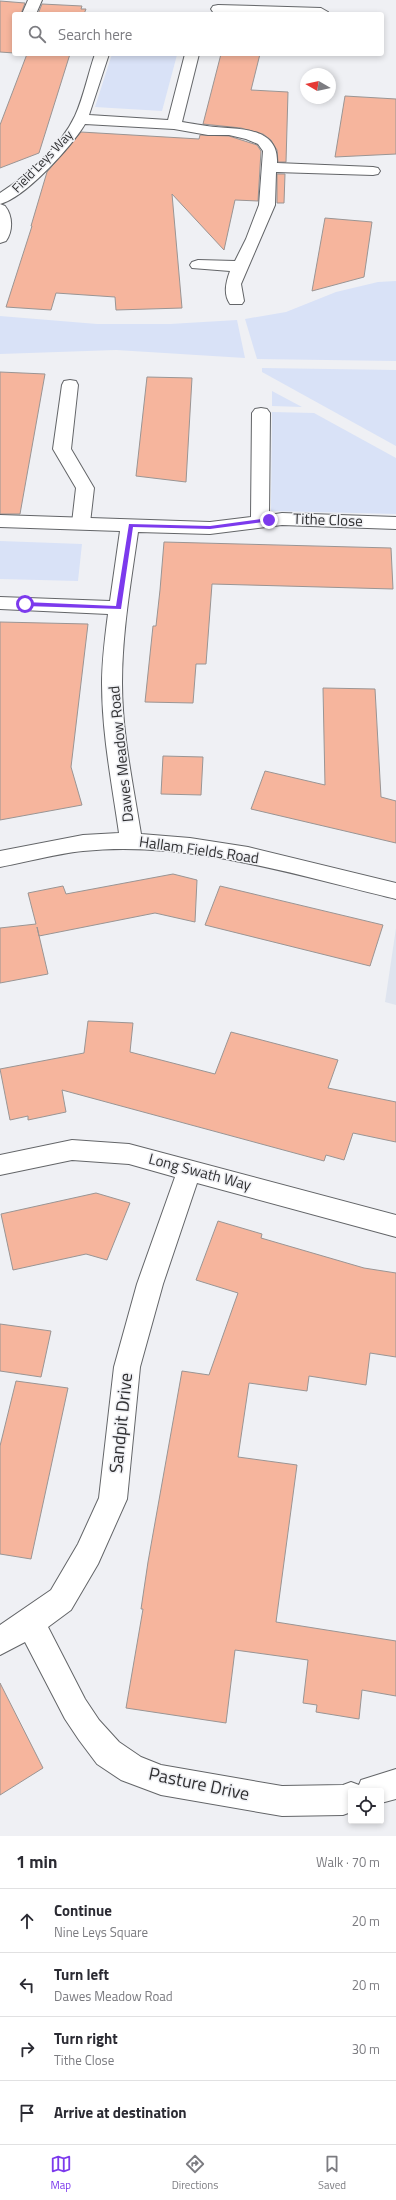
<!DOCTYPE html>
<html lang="en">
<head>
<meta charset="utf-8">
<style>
  body { margin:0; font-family:"Titillium Web",sans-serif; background:#f7f7f7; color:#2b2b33 }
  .controls { position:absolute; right:12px; bottom:12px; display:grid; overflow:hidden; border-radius:4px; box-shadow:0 2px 6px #0003 }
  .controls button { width:36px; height:36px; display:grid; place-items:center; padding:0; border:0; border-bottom:1px solid #e1e1e2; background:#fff; color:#2b2b33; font:20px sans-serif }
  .compass { position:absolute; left:300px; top:68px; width:36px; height:36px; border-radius:50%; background:#fff; box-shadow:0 2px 6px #0003; rotate:279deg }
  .stop { position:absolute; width:12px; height:12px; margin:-9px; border:3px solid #7c3aed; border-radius:50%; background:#fff }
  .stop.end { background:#7c3aed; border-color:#fff; box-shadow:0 1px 4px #0008 }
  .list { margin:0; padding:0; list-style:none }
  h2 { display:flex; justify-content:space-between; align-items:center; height:52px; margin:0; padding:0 16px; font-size:17px }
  h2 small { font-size:13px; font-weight:400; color:#7c7c81 }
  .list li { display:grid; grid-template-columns:26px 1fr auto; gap:12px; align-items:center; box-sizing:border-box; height:64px; padding:0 16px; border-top:1px solid #e1e1e2 }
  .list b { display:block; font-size:15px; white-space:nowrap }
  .list p { margin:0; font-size:13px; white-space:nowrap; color:#7c7c81 }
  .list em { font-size:13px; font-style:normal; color:#7c7c81 }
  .icon { flex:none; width:22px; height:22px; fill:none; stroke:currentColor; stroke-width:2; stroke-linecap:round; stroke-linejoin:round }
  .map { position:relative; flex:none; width:396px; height:1836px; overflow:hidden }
  .search { position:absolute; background:#fff; box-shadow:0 2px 6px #0003; left:12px; right:12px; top:12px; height:44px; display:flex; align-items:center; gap:10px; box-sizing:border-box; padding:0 14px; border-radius:4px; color:#7c7c81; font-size:15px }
  .sheet { height:308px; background:#fff }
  nav { display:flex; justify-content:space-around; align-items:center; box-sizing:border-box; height:56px; border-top:1px solid #e1e1e2; background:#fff; font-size:11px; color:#7c7c81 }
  nav a { display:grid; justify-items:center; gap:2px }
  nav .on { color:#7c3aed }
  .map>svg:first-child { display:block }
</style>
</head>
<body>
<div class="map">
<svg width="396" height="1836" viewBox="0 0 396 1836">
  <rect width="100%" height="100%" fill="#eff0f4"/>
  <polygon fill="#dfe4ef" points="396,928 396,1005 385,1002"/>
  <g fill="#d9e2f7">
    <polygon points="112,54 177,55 162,111 95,107"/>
    <polygon points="396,281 396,361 257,359 245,319 286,312 336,292 378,282"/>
    <polygon points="0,316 97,324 170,324 237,320 245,358 116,350 0,354"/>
    <polygon points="262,368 396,370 396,446 262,372"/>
    <polygon points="272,391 302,407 272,406"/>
    <polygon points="272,412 314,413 396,458 396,514 271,511"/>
    <polygon points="0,541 82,544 78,581 0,579"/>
  </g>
  <g fill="#f6b59d" stroke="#9a9594">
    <polygon points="0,1 25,3 21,14 14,14 14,53 0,52"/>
    <polygon points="42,4 82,6 81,9 86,9 84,14 38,14"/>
    <polygon points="27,54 70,54 39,153 0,168 0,125"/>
    <polygon points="221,54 260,54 251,90 288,92 286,162 278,162 277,150 271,140 263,134 241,128 203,124"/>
    <polygon points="345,96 396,99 396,154 335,157"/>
    <polygon points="81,132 199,139 200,135 229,136 257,145 261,151 258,201 235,200 224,250 172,194 182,308 116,310 115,297 56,293 51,310 6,307 32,226 31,226 47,172"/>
    <polygon points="277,174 285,174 284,203 277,203"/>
    <polygon points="325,218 372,222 364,277 312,291"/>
    <polygon points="0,372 45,374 20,514 0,514"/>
    <polygon points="147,377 192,378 186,482 136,476"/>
    <polygon points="164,542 391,548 393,589 212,584 206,664 196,664 193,703 145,702 153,626 156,626 160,590"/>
    <polygon points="0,622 88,624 71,767 82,805 0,820"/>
    <polygon points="323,688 375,689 381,797 396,801 396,843 251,809 265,771 325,785"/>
    <polygon points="163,756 203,757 201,795 161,794"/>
    <polygon points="173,874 197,880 195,922 155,913 39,936 37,927 48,974 0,983 0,928 36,924 28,893 63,886 66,894"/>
    <polygon points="220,886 383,925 370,966 205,925"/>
    <polygon points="88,1021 133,1023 130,1052 215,1074 231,1032 338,1060 328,1088 396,1102 396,1142 353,1133 344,1160 326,1155 324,1161 62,1090 66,1112 28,1120 28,1116 10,1120 0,1069 84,1053"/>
    <polygon points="96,1193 130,1203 107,1260 86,1254 13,1270 1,1214"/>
    <polygon points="218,1221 262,1234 261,1238 364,1268 396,1273 396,1357 370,1353 366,1385 309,1376 307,1391 249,1383 238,1457 297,1465 276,1622 396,1641 396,1696 362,1690 359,1719 316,1712 317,1705 303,1703 308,1660 235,1650 226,1723 126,1708 143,1609 141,1609 148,1562 182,1371 209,1375 238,1293 196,1280"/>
    <polygon points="0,1324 51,1331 41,1377 0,1371"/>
    <polygon points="16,1381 68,1388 31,1559 0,1554 0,1446"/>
    <polygon points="0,1683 43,1768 0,1795"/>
  </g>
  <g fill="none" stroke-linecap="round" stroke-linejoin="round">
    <g stroke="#636568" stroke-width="2">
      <polygon id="lane" points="70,380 76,381 78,385 71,449 94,488 90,523 87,527 81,529 75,527 72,523 76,488 53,449 62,385 64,381"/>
    </g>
    <g stroke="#636568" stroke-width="2">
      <g id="street">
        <polygon points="28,0 42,0 36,14 22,14"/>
        <polygon points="218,5 321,8 328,12 326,14 213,12 211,9 213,6"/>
        <path d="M95 54H109L89 115 168 120 185 54H199L182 122C190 123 198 125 207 126 233 130 279 124 277 163L373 167 378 168 380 171 378 174 373 175 276 172 275 205 241 284 244 301 242 304H230C223 294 226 282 230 271L192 268 190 265 192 262 198 260 235 261 246 239 259 205 263 151 258 144 246 139 229 135H208L174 129 85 124C72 146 25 198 0 204L5 206C13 216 13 231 6 241L0 243V193C28 175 61 146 75 116 84 96 88 74 95 54Z"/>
        <path d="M261 408 267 409 270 413 269 515 282 513 396 517V529L282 525 210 534 138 532C131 582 122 632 122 683 122 733 133 784 141 834L190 838 248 847 396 883V899C296 875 187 840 83 851 55 854 27 862 0 867V851L83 835 119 833C112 784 102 734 102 684 102 661 105 637 108 614L0 609V597L110 601 120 531 0 527V515L210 522 251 517 252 413 255 409Z"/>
        <polygon points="72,1140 129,1144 396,1215 396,1237 197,1183 163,1284 140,1367 127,1499 98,1564 71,1610 48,1627 85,1699 99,1720 119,1742 141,1757 161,1765 282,1786 343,1785 351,1782 359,1785 361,1780 396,1769 396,1799 381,1803 381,1791 351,1791 351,1812 343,1815 282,1816 161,1795 121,1780 97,1764 79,1740 65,1719 25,1642 0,1655 0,1625 51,1590 78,1544 99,1498 114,1367 137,1284 175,1177 129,1164 72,1160 0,1175 0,1155"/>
      </g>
    </g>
    <use href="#lane" fill="#fff" fill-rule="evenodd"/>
    <use href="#street" fill="#fff" fill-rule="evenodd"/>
  </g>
  <polygon fill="#7c3aed" points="269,518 271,521 210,529 133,527 121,609 25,606 23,604 25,602 116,606 129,524 210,526"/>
  <g text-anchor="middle" stroke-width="3" stroke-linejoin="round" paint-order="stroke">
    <g font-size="13" fill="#303032" stroke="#eff0f4">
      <text transform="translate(42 161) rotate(-46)" y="5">Field Leys Way</text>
    </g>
    <g font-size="15" fill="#303032" stroke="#eff0f4">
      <text transform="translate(328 520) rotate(2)" y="5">Tithe Close</text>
      <text transform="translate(121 754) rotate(-96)" y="5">Dawes Meadow Road</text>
      <text transform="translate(199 850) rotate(8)" y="5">Hallam Fields Road</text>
      <text transform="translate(200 1172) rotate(15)" y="5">Long Swath Way</text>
    </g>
    <g font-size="18" fill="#303032" stroke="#eff0f4">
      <text transform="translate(121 1423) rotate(-84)" y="6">Sandpit Drive</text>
      <text transform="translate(199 1784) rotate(12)" y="6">Pasture Drive</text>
    </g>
  </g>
</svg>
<div class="controls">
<button><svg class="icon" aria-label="locate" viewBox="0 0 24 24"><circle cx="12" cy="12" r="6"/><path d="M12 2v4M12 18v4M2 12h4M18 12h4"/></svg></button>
</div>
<svg class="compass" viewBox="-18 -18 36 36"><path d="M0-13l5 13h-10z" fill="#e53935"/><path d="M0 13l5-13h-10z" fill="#7c7c81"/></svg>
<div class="stop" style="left:25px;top:604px"></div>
<div class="stop end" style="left:269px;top:520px"></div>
<div class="search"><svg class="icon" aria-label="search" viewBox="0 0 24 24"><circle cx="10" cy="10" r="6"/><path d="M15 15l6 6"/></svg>Search here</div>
</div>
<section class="sheet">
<h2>1 min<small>Walk · 70 m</small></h2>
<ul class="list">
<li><svg class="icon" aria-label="ahead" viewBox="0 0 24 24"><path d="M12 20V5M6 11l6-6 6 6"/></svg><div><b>Continue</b><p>Nine Leys Square</p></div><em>20 m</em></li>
<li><svg class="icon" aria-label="left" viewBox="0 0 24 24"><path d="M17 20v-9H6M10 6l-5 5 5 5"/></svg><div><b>Turn left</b><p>Dawes Meadow Road</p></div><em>20 m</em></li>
<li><svg class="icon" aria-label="right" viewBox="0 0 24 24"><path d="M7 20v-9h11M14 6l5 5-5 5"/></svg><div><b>Turn right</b><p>Tithe Close</p></div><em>30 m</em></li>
<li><svg class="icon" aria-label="arrive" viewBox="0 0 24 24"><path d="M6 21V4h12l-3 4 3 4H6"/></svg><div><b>Arrive at destination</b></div></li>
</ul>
</section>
<nav>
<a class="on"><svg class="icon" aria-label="map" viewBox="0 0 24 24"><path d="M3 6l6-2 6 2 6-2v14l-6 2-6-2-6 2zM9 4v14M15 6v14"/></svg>Map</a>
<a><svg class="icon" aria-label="directions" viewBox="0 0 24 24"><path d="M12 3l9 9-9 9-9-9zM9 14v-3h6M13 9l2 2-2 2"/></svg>Directions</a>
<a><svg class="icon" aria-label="saved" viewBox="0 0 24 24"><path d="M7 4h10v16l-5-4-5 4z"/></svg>Saved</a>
</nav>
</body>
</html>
